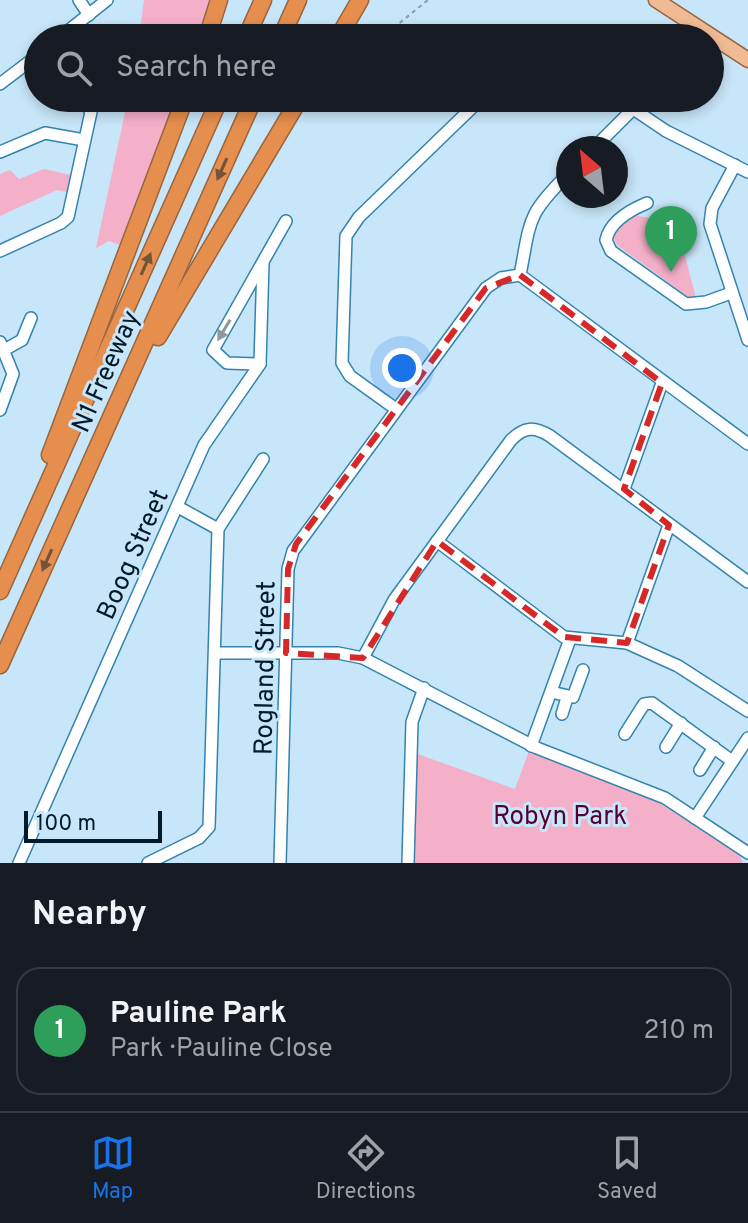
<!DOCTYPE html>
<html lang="en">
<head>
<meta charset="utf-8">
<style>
  body { margin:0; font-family:Overpass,sans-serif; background:#20242c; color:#f1f3f6 }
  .compass { position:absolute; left:556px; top:136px; width:72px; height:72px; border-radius:50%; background:#171b24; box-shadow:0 4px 12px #0003; rotate:332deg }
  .scale { position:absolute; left:24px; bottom:20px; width:138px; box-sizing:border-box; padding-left:8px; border:4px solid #031b28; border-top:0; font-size:22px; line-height:28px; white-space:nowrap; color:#031b28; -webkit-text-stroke:6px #c8e6f9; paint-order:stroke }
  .you { position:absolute; left:402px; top:368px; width:28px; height:28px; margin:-20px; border:6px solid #fff; border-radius:50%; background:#1a73e8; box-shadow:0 0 0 12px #1a73e833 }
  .badge { display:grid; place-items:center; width:52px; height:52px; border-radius:50%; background:#1a73e8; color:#fff; font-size:26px; font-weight:700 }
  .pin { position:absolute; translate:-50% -66px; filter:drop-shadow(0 2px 4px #0008) }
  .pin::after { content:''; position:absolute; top:42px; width:28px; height:24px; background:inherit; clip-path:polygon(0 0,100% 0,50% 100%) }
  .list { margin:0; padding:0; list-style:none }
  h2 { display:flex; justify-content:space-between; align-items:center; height:104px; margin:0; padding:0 32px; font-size:34px }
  h2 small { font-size:26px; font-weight:400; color:#9ea1a6 }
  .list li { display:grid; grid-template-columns:52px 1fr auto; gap:24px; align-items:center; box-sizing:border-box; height:128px; margin:0 16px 16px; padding:0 16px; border:2px solid #363941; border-radius:24px }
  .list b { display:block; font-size:30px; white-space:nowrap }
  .list p { margin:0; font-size:26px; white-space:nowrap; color:#9ea1a6 }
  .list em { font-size:26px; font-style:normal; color:#9ea1a6 }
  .icon { flex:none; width:44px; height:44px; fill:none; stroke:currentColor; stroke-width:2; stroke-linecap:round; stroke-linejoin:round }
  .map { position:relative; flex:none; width:748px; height:863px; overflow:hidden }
  .search { position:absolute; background:#171b24; box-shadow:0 4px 12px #0003; left:24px; right:24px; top:24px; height:88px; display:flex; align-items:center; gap:20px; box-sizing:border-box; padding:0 28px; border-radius:44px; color:#9ea1a6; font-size:30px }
  .sheet { height:248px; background:#171b24 }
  nav { display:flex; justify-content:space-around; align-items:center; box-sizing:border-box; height:112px; border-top:2px solid #363941; background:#171b24; font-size:22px; color:#9ea1a6 }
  nav a { display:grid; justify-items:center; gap:4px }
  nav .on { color:#1a73e8 }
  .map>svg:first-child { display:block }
</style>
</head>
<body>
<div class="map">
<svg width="748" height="863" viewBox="0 0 748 863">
  <rect width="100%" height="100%" fill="#c8e6f9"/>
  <g fill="#f5b0c9">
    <polygon points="144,0 212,0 199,38 139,38"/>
    <polygon points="128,98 177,98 120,245 109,241 96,248"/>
    <polygon points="44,169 71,175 67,192 57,190 0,216 0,174 10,170 19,179"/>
    <polygon points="663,208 673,210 696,298 691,299 617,245 613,236 633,215 656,219"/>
    <polygon points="529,751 647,795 739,853 743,863 412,863 415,753 515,789"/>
  </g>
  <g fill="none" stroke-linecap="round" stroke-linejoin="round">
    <g stroke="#3284ae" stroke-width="14">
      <g id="minor">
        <polyline points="79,0 89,15"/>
        <polyline points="59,38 107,0"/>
        <polyline points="0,84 38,55"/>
        <polyline points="617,98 666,131 748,172"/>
        <polyline points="594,148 633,109"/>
        <polyline points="0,152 45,133 84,140"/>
        <polyline points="735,165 712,208 710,224 748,340"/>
        <path d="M647 203C630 210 610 221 606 240L611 251 686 304 706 302 731 293"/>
        <polyline points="0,251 61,223 68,217 91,112 82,98"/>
        <polyline points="520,275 748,444"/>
        <path d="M520 275C531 219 526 216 568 174"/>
        <polyline points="0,342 13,374 0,410"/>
        <polyline points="4,350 22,340 31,318"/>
        <polyline points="260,364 227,363 213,350 286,221"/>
        <polyline points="396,409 350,376 342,363 346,236 359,217 482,98"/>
        <polyline points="624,489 662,383"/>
        <polyline points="178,507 218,529"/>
        <polyline points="437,541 564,637 627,643 678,666 748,711"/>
        <polyline points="627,643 669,525"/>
        <polyline points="215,653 338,653 363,658 537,748 665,798 748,853"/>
        <path d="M363 658 394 600 511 440C524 427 534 426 550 436L748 582"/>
        <polyline points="551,692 573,697 583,670"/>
        <polyline points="562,714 567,698"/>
        <polyline points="625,734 644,704 652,703 732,761"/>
        <polyline points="531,746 570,639"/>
        <polyline points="666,747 681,723"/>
        <polyline points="700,770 714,747"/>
        <polyline points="695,818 748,738"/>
        <polyline points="19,863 204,445 260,364 263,263"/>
        <polyline points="148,863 199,838 209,827 218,529 263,459"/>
        <polyline points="280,863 288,569 293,551 486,288 501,278 520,275"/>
        <polyline points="408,863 412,722 424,688"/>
      </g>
    </g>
    <g stroke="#976640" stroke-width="17">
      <polyline id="major" points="656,0 748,60"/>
    </g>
    <g stroke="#976640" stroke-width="19">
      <g id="highway">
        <polyline points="207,38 219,0"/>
        <polyline points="246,38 263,0"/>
        <polyline points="281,38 298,0"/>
        <polyline points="338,38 360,0"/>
        <polyline points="158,337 300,98"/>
        <polyline points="50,455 185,98"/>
        <polyline points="0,591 220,98"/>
        <polyline points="0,665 254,98"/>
      </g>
    </g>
    <polyline stroke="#839fb0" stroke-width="2" stroke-dasharray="4 4" stroke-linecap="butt" points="381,38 428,0"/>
    <use href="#minor" stroke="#fff" stroke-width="11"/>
    <use href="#major" stroke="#f0bb94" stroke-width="14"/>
    <use href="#highway" stroke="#e68e4d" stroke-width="16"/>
  </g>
  <defs><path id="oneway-solid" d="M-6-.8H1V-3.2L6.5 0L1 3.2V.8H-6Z" transform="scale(2)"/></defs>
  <g fill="#74543a">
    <use href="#oneway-solid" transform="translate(222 169) rotate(114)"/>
    <use href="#oneway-solid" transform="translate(146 264) rotate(-66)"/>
    <use href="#oneway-solid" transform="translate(47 560) rotate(114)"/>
  </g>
  <use fill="#8e989e" href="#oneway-solid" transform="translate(224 330) rotate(121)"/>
  <path fill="none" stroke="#d62828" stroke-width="6" stroke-dasharray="16 10" stroke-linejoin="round" d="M520 275 662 383 624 489 669 525 627 643 564 637 437 541 363 658 286 653 288 569 296 544 486 288Z"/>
  <g text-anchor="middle" stroke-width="6" stroke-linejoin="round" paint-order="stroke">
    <g font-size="26" fill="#031b28" stroke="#c8e6f9">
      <text transform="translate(105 371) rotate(-66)" y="9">N1 Freeway</text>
      <text transform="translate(132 554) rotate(-66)" y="9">Boog Street</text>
      <text transform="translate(264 668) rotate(-89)" y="9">Rogland Street</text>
    </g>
    <g font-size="26" fill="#57002f" stroke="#c8e6f9">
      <text x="560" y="824">Robyn Park</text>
    </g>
  </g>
</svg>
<svg class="compass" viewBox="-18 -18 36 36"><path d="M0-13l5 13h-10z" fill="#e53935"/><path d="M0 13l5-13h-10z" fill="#9ea1a6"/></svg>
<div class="scale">100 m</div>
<div class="you"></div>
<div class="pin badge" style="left:671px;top:272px;background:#2e9e5b">1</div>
<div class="search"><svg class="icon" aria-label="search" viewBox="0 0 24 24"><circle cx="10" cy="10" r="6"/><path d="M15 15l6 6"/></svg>Search here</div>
</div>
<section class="sheet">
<h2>Nearby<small></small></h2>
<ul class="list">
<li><span class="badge" style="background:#2e9e5b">1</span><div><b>Pauline Park</b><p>Park · Pauline Close</p></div><em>210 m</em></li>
</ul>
</section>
<nav>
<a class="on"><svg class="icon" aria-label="map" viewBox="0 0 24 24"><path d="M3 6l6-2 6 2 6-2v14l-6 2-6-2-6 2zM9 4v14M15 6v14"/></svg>Map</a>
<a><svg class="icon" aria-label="directions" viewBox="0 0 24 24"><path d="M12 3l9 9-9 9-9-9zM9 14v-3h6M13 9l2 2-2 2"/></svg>Directions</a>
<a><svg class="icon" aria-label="saved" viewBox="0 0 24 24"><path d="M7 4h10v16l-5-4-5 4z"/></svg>Saved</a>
</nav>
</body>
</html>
